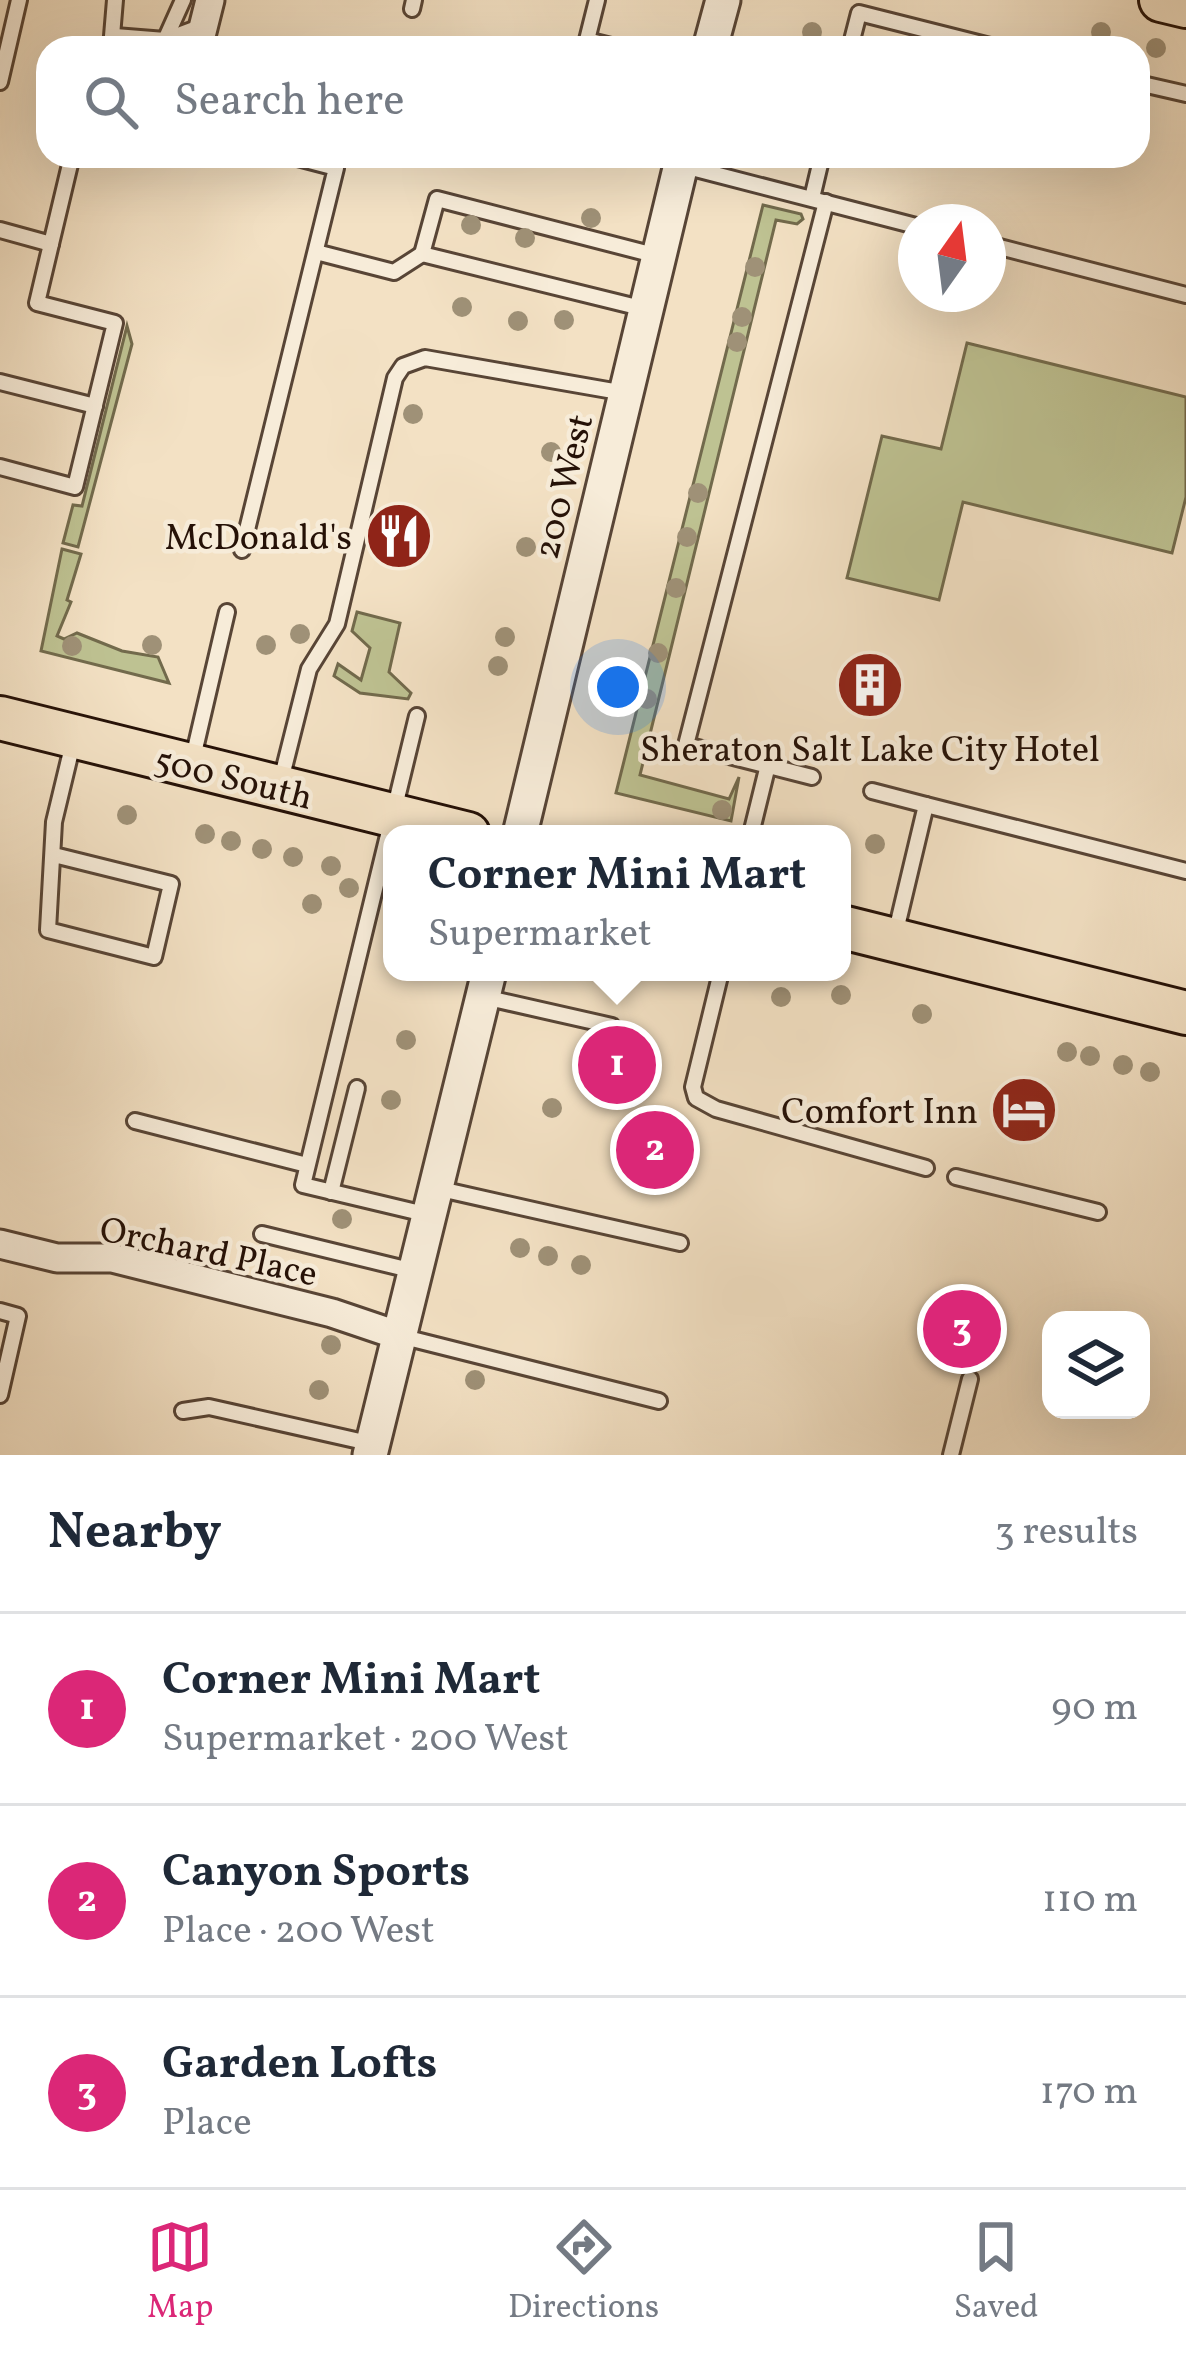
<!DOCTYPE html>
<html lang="en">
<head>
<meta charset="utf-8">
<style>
  body { margin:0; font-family:Vollkorn,serif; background:#f2f2f3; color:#1f2937 }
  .controls { position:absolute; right:36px; bottom:36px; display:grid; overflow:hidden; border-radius:24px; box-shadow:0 12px 48px #0002 }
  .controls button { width:108px; height:108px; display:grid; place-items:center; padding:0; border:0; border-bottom:3px solid #e0e1e3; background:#fff; color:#1f2937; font:60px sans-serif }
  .compass { position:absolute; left:898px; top:204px; width:108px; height:108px; border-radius:50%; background:#fff; box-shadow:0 12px 48px #0002; rotate:14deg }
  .you { position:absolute; left:618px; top:687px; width:42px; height:42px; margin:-30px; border:9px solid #fff; border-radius:50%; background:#1a73e8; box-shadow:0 0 0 18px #1a73e833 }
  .badge { display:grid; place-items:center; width:78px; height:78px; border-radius:50%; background:#db2777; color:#fff; font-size:39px; font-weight:700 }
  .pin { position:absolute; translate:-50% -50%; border:6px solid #fff; box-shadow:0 3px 12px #0006 }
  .popup { position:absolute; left:383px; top:825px; width:468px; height:156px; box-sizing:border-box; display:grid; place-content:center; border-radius:24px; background:#fff; filter:drop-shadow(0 3px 9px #0005); font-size:39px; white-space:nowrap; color:#747a83 }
  .popup b { font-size:45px; color:#1f2937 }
  .popup::after { content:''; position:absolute; left:50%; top:100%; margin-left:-24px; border:24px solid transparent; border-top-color:#fff }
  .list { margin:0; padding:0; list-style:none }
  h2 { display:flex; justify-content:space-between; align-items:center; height:156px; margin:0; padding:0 48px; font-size:51px }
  h2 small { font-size:39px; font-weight:400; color:#747a83 }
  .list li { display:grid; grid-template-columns:78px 1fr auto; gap:36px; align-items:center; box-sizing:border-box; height:192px; padding:0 48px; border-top:3px solid #e0e1e3 }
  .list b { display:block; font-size:45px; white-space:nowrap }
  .list p { margin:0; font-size:39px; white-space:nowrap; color:#747a83 }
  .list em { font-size:39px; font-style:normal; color:#747a83 }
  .icon { flex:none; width:66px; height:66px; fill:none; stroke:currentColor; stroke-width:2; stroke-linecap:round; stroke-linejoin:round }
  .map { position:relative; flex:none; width:1186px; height:1455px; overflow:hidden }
  .search { position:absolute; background:#fff; box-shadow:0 12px 48px #0002; left:36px; right:36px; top:36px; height:132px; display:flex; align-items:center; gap:30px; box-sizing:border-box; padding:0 42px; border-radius:36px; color:#747a83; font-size:45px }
  .sheet { height:732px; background:#fff }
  nav { display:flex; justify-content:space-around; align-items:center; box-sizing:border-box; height:168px; border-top:3px solid #e0e1e3; background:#fff; font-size:33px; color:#747a83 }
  nav a { display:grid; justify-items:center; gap:6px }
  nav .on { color:#db2777 }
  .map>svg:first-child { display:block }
</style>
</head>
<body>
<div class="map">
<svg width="1186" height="1455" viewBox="0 0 1186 1455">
  <rect width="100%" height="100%" fill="#f3e1c4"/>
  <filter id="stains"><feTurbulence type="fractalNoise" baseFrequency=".00167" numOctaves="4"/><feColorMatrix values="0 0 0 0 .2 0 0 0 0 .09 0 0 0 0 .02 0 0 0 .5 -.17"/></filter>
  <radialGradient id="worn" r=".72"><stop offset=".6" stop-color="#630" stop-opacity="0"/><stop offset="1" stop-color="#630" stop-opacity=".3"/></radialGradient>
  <g fill="#bec292" stroke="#726a4c" stroke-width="3">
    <polygon points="763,205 801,214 803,219 797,224 776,220 640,775 729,799 739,777 731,821 616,793"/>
    <polygon points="127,326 132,344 78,547 63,543 73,505 82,506"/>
    <polygon points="967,343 1186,397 1186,497 1172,553 963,502 939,600 847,578 882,436 941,449"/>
    <polygon points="62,549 81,554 67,600 71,602 57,636 64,639 77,633 122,651 158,657 169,683 41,651"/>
    <polygon points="357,612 400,623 389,672 411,693 408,699 360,693 334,676 338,664 361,680 370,648 352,631"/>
  </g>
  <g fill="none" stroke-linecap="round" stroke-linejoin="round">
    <g stroke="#584536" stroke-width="20">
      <g id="service">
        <polyline points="597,0 587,40 619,48"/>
        <polyline points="412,9 414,0"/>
        <polyline points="115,36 165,40 202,26"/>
        <polyline points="165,40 183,0"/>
        <polyline points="111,48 115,0"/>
        <polyline points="850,48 859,13 998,48"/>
        <polyline points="0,82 19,0"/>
        <polyline points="1138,83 1186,94"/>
        <polyline points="680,165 916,226"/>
        <polyline points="812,198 822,156"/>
        <polyline points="0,230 51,244 72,156"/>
        <polyline points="988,244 1186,295"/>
        <polyline points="316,252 394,272 422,254"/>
        <polyline points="645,309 422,254 437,199 658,256"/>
        <polyline points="0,382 95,406"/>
        <polyline points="0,467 75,487 115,323 37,303 51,244"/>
        <polyline points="242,550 336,168 290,156"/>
        <polyline points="417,716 303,1185 429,1215"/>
        <polyline points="192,762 227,612"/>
        <polyline points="812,777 686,745 826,202"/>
        <polyline points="280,784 309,669 337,624 395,378 403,366 425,358 625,393"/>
        <polyline points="872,791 926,805"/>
        <polyline points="751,834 768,765"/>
        <polyline points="54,855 171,884 154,957 48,930 54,822 73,743"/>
        <polyline points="895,935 926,805 1186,871"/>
        <polyline points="721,972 693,1087 696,1098 716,1109 926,1168"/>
        <polyline points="484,997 612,1026"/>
        <polyline points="135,1121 307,1165"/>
        <polyline points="956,1177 1098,1212"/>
        <polyline points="436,1188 680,1243"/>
        <polyline points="331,1192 357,1088"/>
        <polyline points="262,1234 414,1271"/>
        <polyline points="0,1311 18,1316 0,1395"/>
        <polyline points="400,1336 659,1401"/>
        <polyline points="183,1411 209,1407 373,1444"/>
        <polyline points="951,1455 970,1379"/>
      </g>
    </g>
    <g stroke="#584536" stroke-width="33">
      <g id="minor">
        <polyline points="198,48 210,0"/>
        <polyline points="0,1244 57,1258 112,1258 332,1313 400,1336"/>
      </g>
    </g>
    <g stroke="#584536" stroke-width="39">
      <g id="tertiary">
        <polyline points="710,48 723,0"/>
        <polyline points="520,834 683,156"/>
        <polyline points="370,1455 489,972"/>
      </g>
    </g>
    <g stroke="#251107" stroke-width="48">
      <g id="primary">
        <polyline points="1161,0 1186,6"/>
        <polyline points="0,718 468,834"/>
        <polyline points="842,927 1186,1013"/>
      </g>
    </g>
    <use href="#service" stroke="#f7ecd9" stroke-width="14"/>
    <use href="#minor" stroke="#f7ecd9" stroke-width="27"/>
    <use href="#tertiary" stroke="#f7ecd9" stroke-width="33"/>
    <use href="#primary" stroke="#f3e1c4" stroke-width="42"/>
  </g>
  <g fill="#9f9177">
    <circle cx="812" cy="32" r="10"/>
    <circle cx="1101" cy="32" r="10"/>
    <circle cx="1156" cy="48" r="10"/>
    <circle cx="591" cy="218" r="10"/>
    <circle cx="471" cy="225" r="10"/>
    <circle cx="525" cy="238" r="10"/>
    <circle cx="755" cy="267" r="10"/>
    <circle cx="462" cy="307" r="10"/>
    <circle cx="742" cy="317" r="10"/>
    <circle cx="564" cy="320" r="10"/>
    <circle cx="518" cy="321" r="10"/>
    <circle cx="737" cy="342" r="10"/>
    <circle cx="413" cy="414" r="10"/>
    <circle cx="551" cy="452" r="10"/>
    <circle cx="698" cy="493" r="10"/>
    <circle cx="687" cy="537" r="10"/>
    <circle cx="526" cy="547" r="10"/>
    <circle cx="676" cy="588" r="10"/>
    <circle cx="300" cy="634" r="10"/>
    <circle cx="505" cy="637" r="10"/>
    <circle cx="152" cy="645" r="10"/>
    <circle cx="266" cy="645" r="10"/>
    <circle cx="72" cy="646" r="10"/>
    <circle cx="658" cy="653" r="10"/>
    <circle cx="498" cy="666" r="10"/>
    <circle cx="647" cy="699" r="10"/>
    <circle cx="722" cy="810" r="10"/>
    <circle cx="127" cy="815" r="10"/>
    <circle cx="205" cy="834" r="10"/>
    <circle cx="231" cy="841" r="10"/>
    <circle cx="875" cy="844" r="10"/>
    <circle cx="262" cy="849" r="10"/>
    <circle cx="293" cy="857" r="10"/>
    <circle cx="331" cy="866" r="10"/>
    <circle cx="349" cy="888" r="10"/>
    <circle cx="312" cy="904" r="10"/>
    <circle cx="841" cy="995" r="10"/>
    <circle cx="781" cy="997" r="10"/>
    <circle cx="922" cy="1014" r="10"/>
    <circle cx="406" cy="1040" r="10"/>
    <circle cx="1067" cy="1052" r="10"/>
    <circle cx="1090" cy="1056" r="10"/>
    <circle cx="1123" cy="1065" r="10"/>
    <circle cx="1150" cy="1072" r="10"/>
    <circle cx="391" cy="1100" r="10"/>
    <circle cx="552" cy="1108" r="10"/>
    <circle cx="342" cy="1219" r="10"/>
    <circle cx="520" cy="1248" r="10"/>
    <circle cx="548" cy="1256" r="10"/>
    <circle cx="581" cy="1265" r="10"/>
    <circle cx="331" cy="1345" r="10"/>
    <circle cx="475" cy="1380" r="10"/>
    <circle cx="319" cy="1390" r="10"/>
  </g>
  <defs>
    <g id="restaurant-disc" transform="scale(3.45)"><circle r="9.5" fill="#8f2418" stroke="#f7ecd9"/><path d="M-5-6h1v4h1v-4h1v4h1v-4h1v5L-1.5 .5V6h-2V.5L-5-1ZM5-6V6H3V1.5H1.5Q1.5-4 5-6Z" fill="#fff"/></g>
    <g id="building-disc" transform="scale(3.45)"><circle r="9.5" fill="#8f2418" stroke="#f7ecd9"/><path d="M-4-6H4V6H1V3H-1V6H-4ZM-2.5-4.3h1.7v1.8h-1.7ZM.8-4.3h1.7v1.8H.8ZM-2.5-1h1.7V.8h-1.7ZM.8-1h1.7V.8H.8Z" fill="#fff"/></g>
    <g id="hotel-disc" transform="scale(3.45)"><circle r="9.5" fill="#8f2418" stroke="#f7ecd9"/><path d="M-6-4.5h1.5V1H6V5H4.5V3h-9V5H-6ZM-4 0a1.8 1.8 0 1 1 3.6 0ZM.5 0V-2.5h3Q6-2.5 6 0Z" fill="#fff"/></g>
  </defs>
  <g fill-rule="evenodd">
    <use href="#restaurant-disc" x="399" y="536"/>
    <use href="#building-disc" x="870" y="685"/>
    <use href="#hotel-disc" x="1024" y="1110"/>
  </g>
  <g text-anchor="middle" stroke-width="9" stroke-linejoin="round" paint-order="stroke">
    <g font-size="36" fill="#251107" stroke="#f7ecd9">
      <text transform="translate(562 486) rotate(-76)" y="13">200 West</text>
      <text transform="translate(234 777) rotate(14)" y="13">500 South</text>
      <text transform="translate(209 1250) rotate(12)" y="13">Orchard Place</text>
    </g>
    <g font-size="36" fill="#251107" stroke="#f7ecd9" text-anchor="end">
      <text x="352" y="549">McDonald's</text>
      <text x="870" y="761" text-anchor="middle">Sheraton Salt Lake City Hotel</text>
      <text x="978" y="1123">Comfort Inn</text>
    </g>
  </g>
  <rect width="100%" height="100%" filter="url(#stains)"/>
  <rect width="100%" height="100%" fill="url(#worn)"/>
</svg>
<div class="controls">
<button><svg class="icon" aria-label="layers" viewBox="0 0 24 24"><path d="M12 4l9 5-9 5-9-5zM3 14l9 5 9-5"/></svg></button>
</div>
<svg class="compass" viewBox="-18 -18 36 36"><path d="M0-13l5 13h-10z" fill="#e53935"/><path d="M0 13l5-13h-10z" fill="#747a83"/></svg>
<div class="you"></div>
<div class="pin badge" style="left:617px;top:1065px">1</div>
<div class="popup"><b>Corner Mini Mart</b>Supermarket</div>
<div class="pin badge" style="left:655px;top:1150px">2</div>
<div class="pin badge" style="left:962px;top:1329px">3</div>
<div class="search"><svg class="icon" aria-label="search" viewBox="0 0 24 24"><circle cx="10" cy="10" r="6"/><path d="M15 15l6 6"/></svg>Search here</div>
</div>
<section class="sheet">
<h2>Nearby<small>3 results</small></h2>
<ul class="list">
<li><span class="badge">1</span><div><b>Corner Mini Mart</b><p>Supermarket · 200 West</p></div><em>90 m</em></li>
<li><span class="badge">2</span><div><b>Canyon Sports</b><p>Place · 200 West</p></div><em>110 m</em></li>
<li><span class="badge">3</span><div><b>Garden Lofts</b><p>Place</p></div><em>170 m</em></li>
</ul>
</section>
<nav>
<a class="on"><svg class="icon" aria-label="map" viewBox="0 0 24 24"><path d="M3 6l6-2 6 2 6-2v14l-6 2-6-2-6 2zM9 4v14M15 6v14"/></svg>Map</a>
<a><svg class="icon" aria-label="directions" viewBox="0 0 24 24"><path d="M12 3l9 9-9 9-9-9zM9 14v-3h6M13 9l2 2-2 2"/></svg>Directions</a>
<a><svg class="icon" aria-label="saved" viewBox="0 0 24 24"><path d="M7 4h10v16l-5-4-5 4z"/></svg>Saved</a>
</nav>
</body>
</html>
